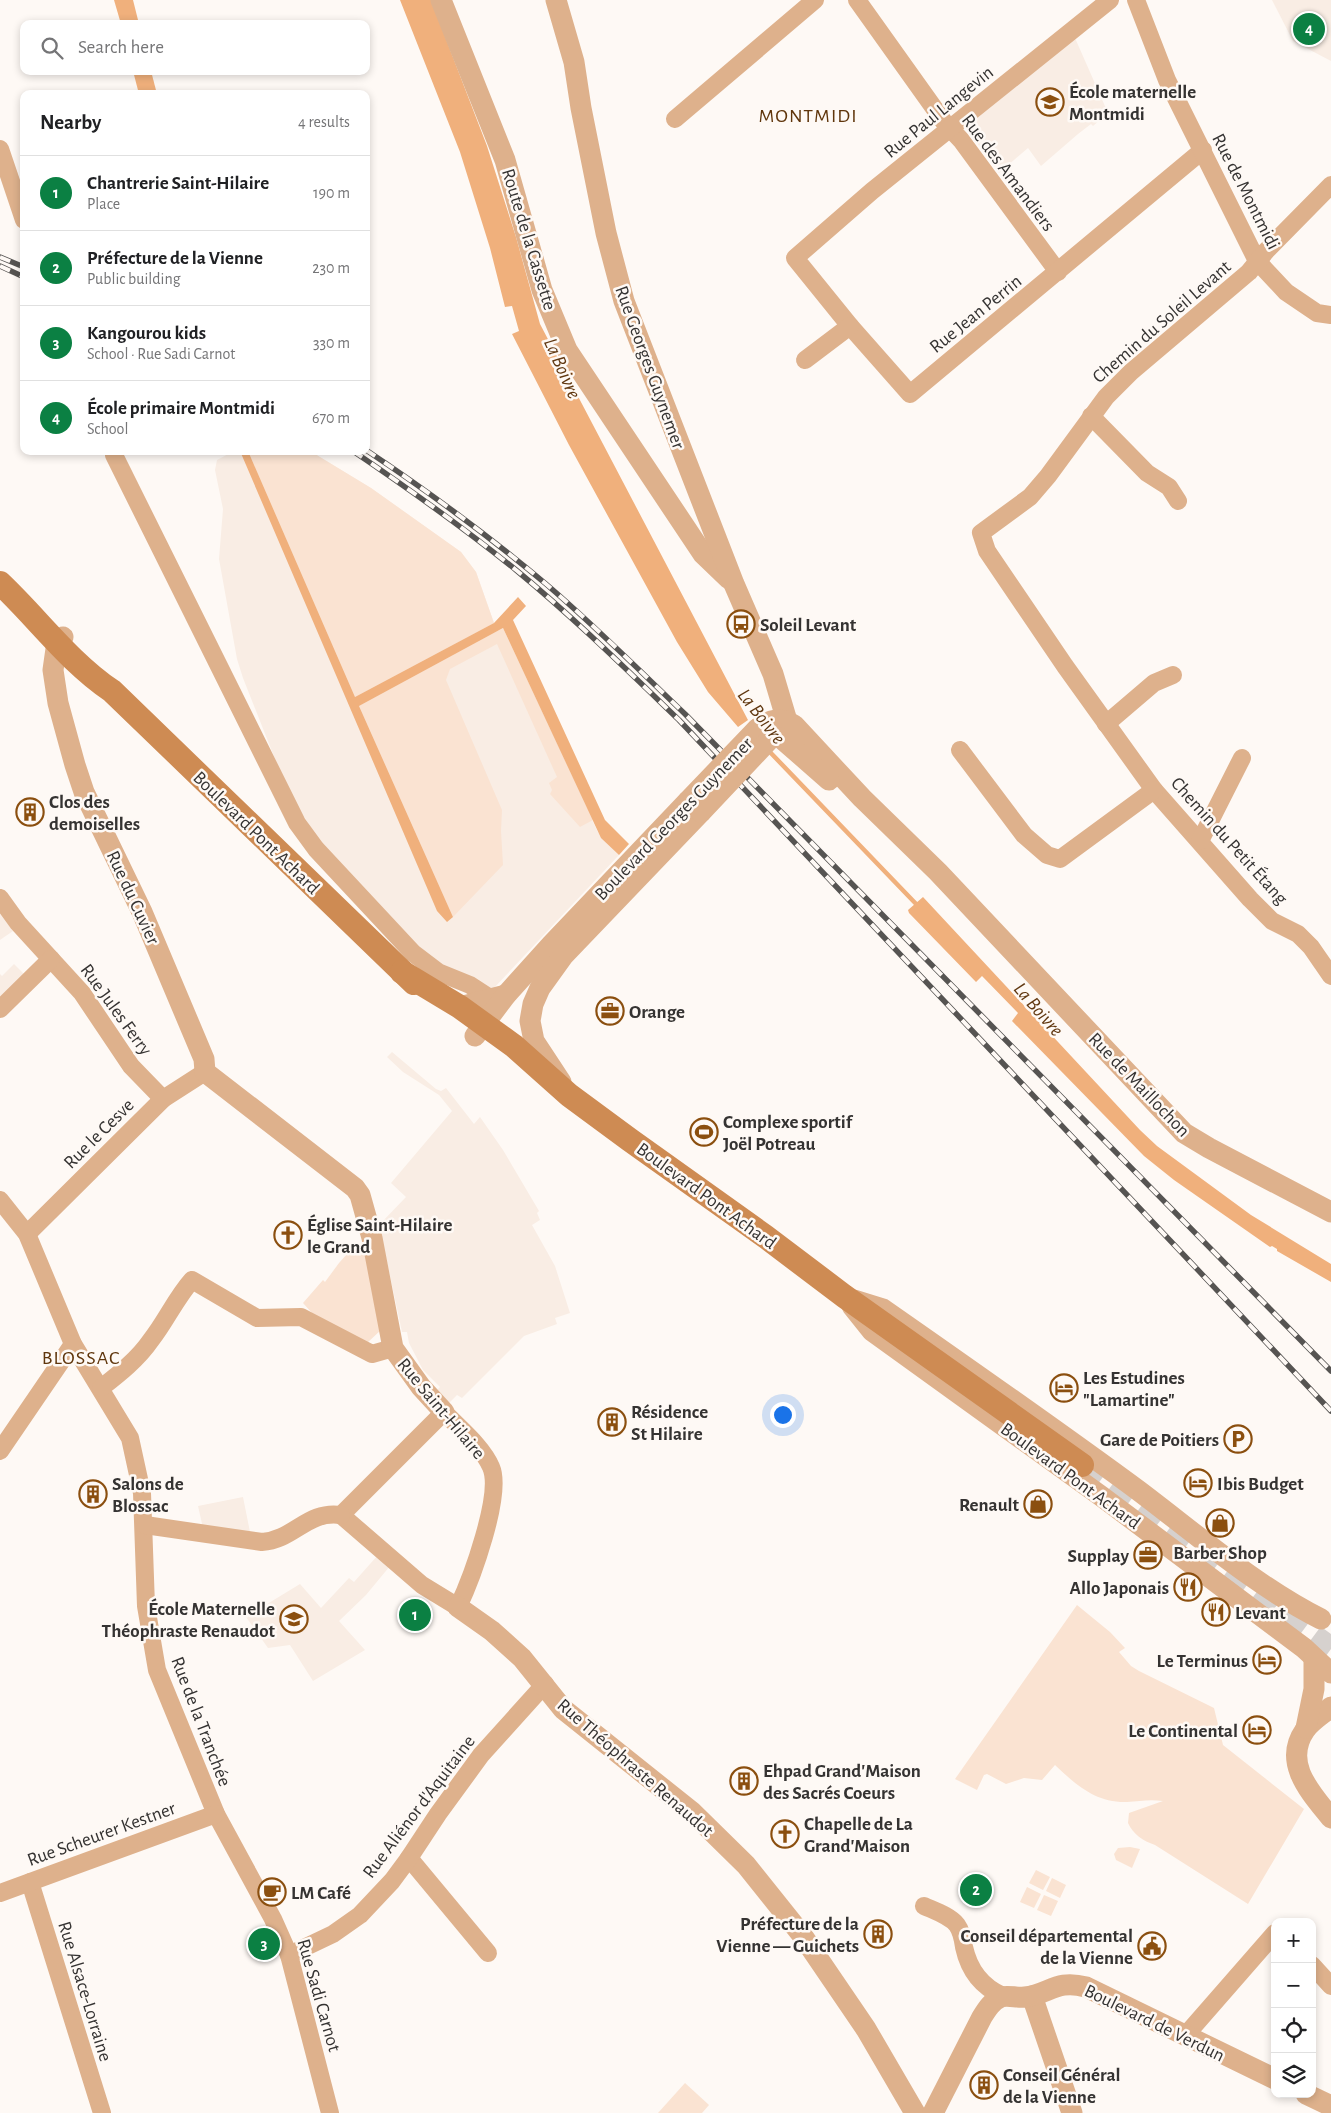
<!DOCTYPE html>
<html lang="en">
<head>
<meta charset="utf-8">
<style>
  body { margin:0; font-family:"Alegreya Sans",sans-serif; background:#f2f2f2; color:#202124 }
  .controls { position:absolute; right:15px; bottom:15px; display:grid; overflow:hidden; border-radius:10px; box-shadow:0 2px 8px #0003 }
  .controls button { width:45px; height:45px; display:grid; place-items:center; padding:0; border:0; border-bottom:1px solid #e0e0e0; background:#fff; color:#202124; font:25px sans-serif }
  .you { position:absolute; left:782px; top:1414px; width:18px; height:18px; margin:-12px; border:4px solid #fff; border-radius:50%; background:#1a73e8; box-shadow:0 0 0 8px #1a73e833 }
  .badge { display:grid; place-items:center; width:32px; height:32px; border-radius:50%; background:#0b8043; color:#fff; font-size:16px; font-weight:700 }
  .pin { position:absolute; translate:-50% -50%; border:2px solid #fff; box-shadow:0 1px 5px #0006 }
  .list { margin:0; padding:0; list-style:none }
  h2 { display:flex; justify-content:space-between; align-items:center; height:65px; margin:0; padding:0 20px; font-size:21px }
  h2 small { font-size:16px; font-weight:400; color:#757577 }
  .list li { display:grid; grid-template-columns:32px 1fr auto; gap:15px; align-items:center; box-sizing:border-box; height:75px; padding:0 20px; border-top:1px solid #e0e0e0 }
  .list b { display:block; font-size:19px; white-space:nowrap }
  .list p { margin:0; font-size:16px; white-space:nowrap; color:#757577 }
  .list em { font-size:16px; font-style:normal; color:#757577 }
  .icon { flex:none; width:28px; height:28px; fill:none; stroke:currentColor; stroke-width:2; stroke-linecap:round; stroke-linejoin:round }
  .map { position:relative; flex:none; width:1331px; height:2113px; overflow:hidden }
  .search { position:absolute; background:#fff; box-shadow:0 2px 8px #0003; left:20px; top:20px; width:350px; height:55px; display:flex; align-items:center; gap:12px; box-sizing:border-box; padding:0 18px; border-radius:10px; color:#757577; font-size:19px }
  .panel { position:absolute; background:#fff; box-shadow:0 2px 8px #0003; left:20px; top:90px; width:350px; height:365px; border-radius:10px }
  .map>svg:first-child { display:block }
</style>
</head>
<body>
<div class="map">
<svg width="1331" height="2113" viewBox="0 0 1331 2113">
  <rect width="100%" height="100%" fill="#fef9f5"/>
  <g fill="#f9ede4">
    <polygon points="1272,0 1331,0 1331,61 1293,41"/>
    <polygon points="1075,38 1108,113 1093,126 1091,124 1078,134 1041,166 1028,148 999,173 969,132 970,124"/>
    <polygon points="234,451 310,451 371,488 461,552 476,572 494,623 598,832 619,855 493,989 448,970 417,948 319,840 288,792 243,678 237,659 219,559 223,509 215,470 217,460"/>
    <polygon points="0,914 13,931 0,940"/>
    <polygon points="14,964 26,976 0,1001 0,974 2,976"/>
    <polygon points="392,1052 436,1089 441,1091 446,1088 474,1124 480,1117 503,1150 539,1211 537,1213 540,1220 532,1225 555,1266 570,1313 555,1318 557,1324 524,1336 462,1398 457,1395 446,1406 434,1393 440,1387 423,1370 409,1343 407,1332 402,1332 379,1225 406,1197 391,1183 452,1111 439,1095 403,1072 387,1057"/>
    <polygon points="243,1497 250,1532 203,1528 198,1506"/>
    <polygon points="378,1555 390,1566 366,1595 339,1621 365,1650 313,1681 290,1645 268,1648 246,1617 300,1584 321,1608 349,1578 354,1582"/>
  </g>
  <g fill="#fae3d2">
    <polygon points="248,451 310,451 371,488 461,552 476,572 494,623 355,697"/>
    <polygon points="503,628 593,820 580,827 550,794 552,790 549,783 557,777 497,644 450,669 446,680 502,810 501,831 503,865 453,917 359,706"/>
    <polygon points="356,1244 364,1250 382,1329 367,1343 312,1313 303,1303 323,1280 325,1282 339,1263"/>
    <path d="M1077 1605 1110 1632 1125 1648 1119 1652 1131 1666 1139 1671 1214 1708 1223 1745 1304 1809 1248 1904 1155 1845C1143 1841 1133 1834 1128 1823L1129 1813 1163 1801C1150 1799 1140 1801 1127 1802 1096 1803 1076 1785 1055 1765L1042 1780 1024 1778 1006 1784 987 1774 984 1775 977 1790 955 1779Z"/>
    <polygon points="1130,1847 1140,1849 1132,1868 1116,1860 1114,1854 1118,1848"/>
    <polygon points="1036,1870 1050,1877 1043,1890 1029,1883"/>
    <polygon points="1052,1878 1066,1885 1060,1898 1046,1891"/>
    <polygon points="1027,1887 1041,1894 1034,1908 1020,1902"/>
    <polygon points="1044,1895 1058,1901 1051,1916 1037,1910"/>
    <polygon points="685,2083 709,2105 702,2113 658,2113"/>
  </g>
  <g fill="#f0b07c">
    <polygon points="114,0 133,0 139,24 121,24"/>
    <polygon points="400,0 431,0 487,146 516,237 540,324 748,720 738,727 708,692 677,642 569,445 512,334 519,331 512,306 505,307 490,248 460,152"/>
    <polygon points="133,71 151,71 157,94 139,94"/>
    <polygon points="240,451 248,451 355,697 494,623 518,597 526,606 513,620 605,820 629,844 619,855 601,838 503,628 359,706 453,917 447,922 437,911"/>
    <polygon points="923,897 1140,1130 1157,1146 1251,1215 1331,1264 1331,1282 1277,1251 1277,1249 1272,1246 1270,1247 1174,1180 1144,1156 1012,1021 1018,1013 982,976 976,982 909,913 908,910"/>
  </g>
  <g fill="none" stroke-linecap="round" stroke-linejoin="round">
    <polyline stroke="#f0b07c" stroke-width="4.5" points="768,750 919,907"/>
    <polyline stroke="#d6d1ce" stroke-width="24" stroke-dasharray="24 12" stroke-linecap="butt" points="1082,1465 1331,1649"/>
    <g stroke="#deb18c" stroke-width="18">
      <polyline points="857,0 944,122 961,140 1058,272"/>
      <polyline points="1110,0 872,191 795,258 850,326 910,394 1203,150"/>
      <polyline points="1136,0 1167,80 1257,261 1286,292 1317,313 1331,315"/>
      <polyline points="675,119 815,0"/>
      <polyline points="0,149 24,220"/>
      <polyline points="1331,185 1266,251 1249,272 1131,372 1106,397 1048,476 1030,497 981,533 987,551 1065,666 1154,790 1250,899 1272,921 1298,934 1311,947 1331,976"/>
      <polyline points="805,360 850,326"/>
      <polyline points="1091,416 1147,473 1169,487 1178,501"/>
      <polyline points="114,455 297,823 316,849 413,953 438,972 470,985 490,998"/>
      <polyline points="1106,724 1154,683 1173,675"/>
      <polyline points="960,750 1024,835 1047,855 1060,859 1154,790"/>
      <polyline points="1200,841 1242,758"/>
      <polyline points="0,898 18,923 82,993 131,1066 163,1099"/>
      <polyline points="0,1009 51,959"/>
      <polyline points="0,1200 27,1234 73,1344 130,1438 142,1493 146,1606 157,1670 216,1814 273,1919 289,1955 330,2113"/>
      <polyline points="27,1234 163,1099 205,1072"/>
      <path d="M101 1388C119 1374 138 1359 151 1340 166 1321 176 1298 192 1280L257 1318 301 1317 372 1354 393 1348"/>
      <path d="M444 1412C459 1428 482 1446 491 1467 503 1494 471 1580 458 1607L422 1585 341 1515Z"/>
      <polyline points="0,1451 73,1344"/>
      <path d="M145 1525 262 1542C294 1540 307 1510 341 1515"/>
      <polyline points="409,1858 488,1953"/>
      <polyline points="30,1882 102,2113"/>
      <polyline points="0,1893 216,1814"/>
      <path d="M924 1906C935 1911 950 1916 957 1925 962 1932 963 1940 964 1947 969 1970 982 1987 1003 1996"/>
      <polyline points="289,1955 333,1934 360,1915 392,1881 409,1858 438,1814 481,1755 545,1684"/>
      <polyline points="1312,1965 1331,1986"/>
      <polyline points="1185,2036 1275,1933"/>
    </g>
    <g stroke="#deb18c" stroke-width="21">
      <polyline points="441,0 505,160 542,290 567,350 703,554 729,579"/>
      <polyline points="556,0 574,62 581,108 606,233 624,301 734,584 773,674 787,721"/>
      <polyline points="63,637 56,649 53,670 58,703 75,765 84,792 142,912 204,1059 205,1072 355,1188 360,1195 372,1238 393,1348 421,1387 444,1412"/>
      <path d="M757 729C770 719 780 717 794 725L862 798 938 872 1184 1133 1209 1148 1331 1212"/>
      <polyline points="781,738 829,780"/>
      <polyline points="460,1007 506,995"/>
      <polyline points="475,1036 506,995 551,945 688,801"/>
      <polyline points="561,1082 534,1041 530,1021 533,1004 540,988 563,956 701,812"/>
      <path d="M854 1300 883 1309C969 1369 1055 1429 1139 1491 1196 1534 1257 1587 1321 1619"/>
      <polyline points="852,1306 872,1331 1101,1496 1304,1648 1331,1673"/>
      <polyline points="458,1607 492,1631 522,1658 563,1709 692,1812 746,1865 802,1935 866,2029 915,2113"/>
      <path d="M1331 1707C1323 1714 1311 1721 1305 1730 1282 1763 1311 1793 1331 1818"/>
      <polyline points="1306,1728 1314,1689 1314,1658"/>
      <polyline points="1032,1996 1072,2113"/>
      <polyline points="1306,2094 1331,2106"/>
      <path d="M933 2113 982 2017C987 2009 992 2001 1001 1997 1008 1995 1017 1998 1025 1997 1050 1994 1056 1979 1086 1987L1275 2079"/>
    </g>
    <g stroke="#ce8b53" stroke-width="24">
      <path d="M0 583C38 619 69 662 112 691L414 983"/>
      <polyline points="402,972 460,1007 514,1046 569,1095 630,1140 766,1237 844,1296 1082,1465"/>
    </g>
    <g stroke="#565452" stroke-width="5.5">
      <g id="rail">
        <polyline points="0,257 24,267"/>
        <polyline points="0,266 24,277"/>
        <path d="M366 450C429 492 489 536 546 584 594 625 639 670 685 714L1331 1371"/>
        <path d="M353 451C409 489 464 528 516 570 573 617 626 669 679 720L1331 1411"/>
      </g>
    </g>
    <use href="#rail" stroke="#fef9f5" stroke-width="4" stroke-dasharray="11" stroke-linecap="butt"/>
    <g stroke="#deb18c" stroke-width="21">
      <polyline points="688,801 757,729"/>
      <polyline points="701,812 768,741"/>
    </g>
  </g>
  <defs>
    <g id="school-ring" transform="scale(1.4375)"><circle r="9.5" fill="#fef9f5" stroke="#8b4f0f" stroke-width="1.5"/><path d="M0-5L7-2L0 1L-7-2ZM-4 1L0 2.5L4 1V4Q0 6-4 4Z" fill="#8b4f0f"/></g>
    <g id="bus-ring" transform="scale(1.4375)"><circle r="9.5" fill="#fef9f5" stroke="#8b4f0f" stroke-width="1.5"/><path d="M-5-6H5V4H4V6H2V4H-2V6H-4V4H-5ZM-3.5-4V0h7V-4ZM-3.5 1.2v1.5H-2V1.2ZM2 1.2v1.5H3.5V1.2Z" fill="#8b4f0f"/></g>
    <g id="building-ring" transform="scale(1.4375)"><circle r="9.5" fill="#fef9f5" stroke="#8b4f0f" stroke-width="1.5"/><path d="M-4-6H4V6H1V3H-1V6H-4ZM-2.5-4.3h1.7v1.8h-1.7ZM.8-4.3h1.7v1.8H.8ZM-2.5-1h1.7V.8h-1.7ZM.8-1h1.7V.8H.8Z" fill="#8b4f0f"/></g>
    <g id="office-ring" transform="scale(1.4375)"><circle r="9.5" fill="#fef9f5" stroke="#8b4f0f" stroke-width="1.5"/><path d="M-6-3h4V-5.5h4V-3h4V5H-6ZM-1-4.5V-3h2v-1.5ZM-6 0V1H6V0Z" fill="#8b4f0f"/></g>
    <g id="stadium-ring" transform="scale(1.4375)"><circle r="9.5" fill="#fef9f5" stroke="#8b4f0f" stroke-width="1.5"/><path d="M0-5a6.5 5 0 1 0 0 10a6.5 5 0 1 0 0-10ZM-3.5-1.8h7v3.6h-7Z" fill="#8b4f0f"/></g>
    <g id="church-ring" transform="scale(1.4375)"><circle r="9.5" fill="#fef9f5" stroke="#8b4f0f" stroke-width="1.5"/><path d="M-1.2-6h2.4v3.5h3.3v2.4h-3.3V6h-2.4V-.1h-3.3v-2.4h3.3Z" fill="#8b4f0f"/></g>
    <g id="hotel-ring" transform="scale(1.4375)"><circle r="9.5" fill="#fef9f5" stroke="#8b4f0f" stroke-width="1.5"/><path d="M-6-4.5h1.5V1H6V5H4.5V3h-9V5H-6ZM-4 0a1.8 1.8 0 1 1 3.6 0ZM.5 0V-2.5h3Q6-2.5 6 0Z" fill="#8b4f0f"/></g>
    <g id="parking-ring" transform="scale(1.4375)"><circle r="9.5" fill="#fef9f5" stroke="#8b4f0f" stroke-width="1.5"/><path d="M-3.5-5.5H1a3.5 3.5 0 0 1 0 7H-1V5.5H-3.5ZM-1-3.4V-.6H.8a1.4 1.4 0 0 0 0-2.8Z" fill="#8b4f0f"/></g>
    <g id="shop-ring" transform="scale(1.4375)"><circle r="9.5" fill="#fef9f5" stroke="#8b4f0f" stroke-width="1.5"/><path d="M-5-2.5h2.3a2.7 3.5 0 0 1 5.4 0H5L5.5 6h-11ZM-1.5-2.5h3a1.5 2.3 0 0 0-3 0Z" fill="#8b4f0f"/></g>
    <g id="restaurant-ring" transform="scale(1.4375)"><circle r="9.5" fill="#fef9f5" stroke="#8b4f0f" stroke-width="1.5"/><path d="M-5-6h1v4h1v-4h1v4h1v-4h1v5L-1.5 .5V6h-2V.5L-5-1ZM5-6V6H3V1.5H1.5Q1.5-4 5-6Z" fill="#8b4f0f"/></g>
    <g id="cafe-ring" transform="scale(1.4375)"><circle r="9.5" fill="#fef9f5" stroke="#8b4f0f" stroke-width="1.5"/><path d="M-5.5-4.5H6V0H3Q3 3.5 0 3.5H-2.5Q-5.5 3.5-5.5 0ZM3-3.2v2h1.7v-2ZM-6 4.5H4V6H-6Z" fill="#8b4f0f"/></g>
    <g id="civic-ring" transform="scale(1.4375)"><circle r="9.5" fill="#fef9f5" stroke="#8b4f0f" stroke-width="1.5"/><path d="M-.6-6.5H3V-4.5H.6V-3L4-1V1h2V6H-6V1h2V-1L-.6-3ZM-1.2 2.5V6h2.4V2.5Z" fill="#8b4f0f"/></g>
  </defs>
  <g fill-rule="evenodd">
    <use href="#school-ring" x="1050" y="102"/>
    <use href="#bus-ring" x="741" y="624"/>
    <use href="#building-ring" x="30" y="812"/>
    <use href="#office-ring" x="610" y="1011"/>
    <use href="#stadium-ring" x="704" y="1132"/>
    <use href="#church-ring" x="288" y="1235"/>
    <use href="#hotel-ring" x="1064" y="1388"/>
    <use href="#building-ring" x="612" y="1422"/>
    <use href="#parking-ring" x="1238" y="1439"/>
    <use href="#hotel-ring" x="1198" y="1483"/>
    <use href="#building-ring" x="93" y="1494"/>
    <use href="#shop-ring" x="1038" y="1504"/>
    <use href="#shop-ring" x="1220" y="1523"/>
    <use href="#office-ring" x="1148" y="1555"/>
    <use href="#restaurant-ring" x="1188" y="1587"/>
    <use href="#restaurant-ring" x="1216" y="1612"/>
    <use href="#school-ring" x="294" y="1619"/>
    <use href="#hotel-ring" x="1267" y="1660"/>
    <use href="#hotel-ring" x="1257" y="1730"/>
    <use href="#building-ring" x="744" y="1781"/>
    <use href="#church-ring" x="785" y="1834"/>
    <use href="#cafe-ring" x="272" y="1892"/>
    <use href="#building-ring" x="878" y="1934"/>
    <use href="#civic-ring" x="1152" y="1946"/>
    <use href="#building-ring" x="984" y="2085"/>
  </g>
  <g text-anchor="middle" stroke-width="5" stroke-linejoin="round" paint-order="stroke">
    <g font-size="19" font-weight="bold" fill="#353332" stroke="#fef9f5" text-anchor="start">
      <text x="1069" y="98">École maternelle<tspan x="1069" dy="22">Montmidi</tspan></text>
      <text x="760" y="631">Soleil Levant</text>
      <text x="49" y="808">Clos des<tspan x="49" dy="22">demoiselles</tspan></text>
      <text x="629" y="1018">Orange</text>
      <text x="723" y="1128">Complexe sportif<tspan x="723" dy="22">Joël Potreau</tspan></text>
      <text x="307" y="1231">Église Saint-Hilaire<tspan x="307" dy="22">le Grand</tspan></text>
      <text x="1083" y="1384">Les Estudines<tspan x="1083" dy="22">"Lamartine"</tspan></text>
      <text x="631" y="1418">Résidence<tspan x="631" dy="22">St Hilaire</tspan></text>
      <text x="1219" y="1446" text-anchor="end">Gare de Poitiers</text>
      <text x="112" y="1490">Salons de<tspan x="112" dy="22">Blossac</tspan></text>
      <text x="1217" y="1490">Ibis Budget</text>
      <text x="1019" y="1511" text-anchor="end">Renault</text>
      <text x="1220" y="1559" text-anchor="middle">Barber Shop</text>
      <text x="1129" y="1562" text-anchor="end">Supplay</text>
      <text x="1169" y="1594" text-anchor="end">Allo Japonais</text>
      <text x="275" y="1615" text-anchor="end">École Maternelle<tspan x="275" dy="22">Théophraste Renaudot</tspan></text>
      <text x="1235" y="1619">Levant</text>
      <text x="1248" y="1667" text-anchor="end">Le Terminus</text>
      <text x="1238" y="1737" text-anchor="end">Le Continental</text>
      <text x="763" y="1777">Ehpad Grand'Maison<tspan x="763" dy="22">des Sacrés Coeurs</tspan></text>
      <text x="804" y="1830">Chapelle de La<tspan x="804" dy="22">Grand'Maison</tspan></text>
      <text x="291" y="1899">LM Café</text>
      <text x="859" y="1930" text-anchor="end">Préfecture de la<tspan x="859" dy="22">Vienne — Guichets</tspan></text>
      <text x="1133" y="1942" text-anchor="end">Conseil départemental<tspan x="1133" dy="22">de la Vienne</tspan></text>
      <text x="1003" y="2081">Conseil Général<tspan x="1003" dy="22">de la Vienne</tspan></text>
    </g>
    <g font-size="19" fill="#353332" stroke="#fef9f5">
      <text transform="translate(938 111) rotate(-39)" y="7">Rue Paul Langevin</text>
      <text transform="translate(1009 172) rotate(53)" y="7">Rue des Amandiers</text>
      <text transform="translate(1247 191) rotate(63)" y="7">Rue de Montmidi</text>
      <text transform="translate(530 239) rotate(73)" y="7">Route de la Cassette</text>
      <text transform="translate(975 313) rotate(-39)" y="7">Rue Jean Perrin</text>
      <text transform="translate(1161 321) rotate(-41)" y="7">Chemin du Soleil Levant</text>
      <text transform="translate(651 367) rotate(70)" y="7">Rue Georges Guynemer</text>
      <text transform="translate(673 818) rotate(-46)" y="7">Boulevard Georges Guynemer</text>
      <text transform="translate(257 832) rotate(44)" y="7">Boulevard Pont Achard</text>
      <text transform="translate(1230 840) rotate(48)" y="7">Chemin du Petit Étang</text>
      <text transform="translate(134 897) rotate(65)" y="7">Rue du Cuvier</text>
      <text transform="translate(117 1009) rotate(54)" y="7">Rue Jules Ferry</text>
      <text transform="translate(1140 1084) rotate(46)" y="7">Rue de Maillochon</text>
      <text transform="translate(98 1133) rotate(-45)" y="7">Rue le Cesve</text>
      <text transform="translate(707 1195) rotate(36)" y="7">Boulevard Pont Achard</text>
      <text transform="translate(442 1408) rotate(50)" y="7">Rue Saint-Hilaire</text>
      <text transform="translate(1071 1475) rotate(36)" y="7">Boulevard Pont Achard</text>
      <text transform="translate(202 1721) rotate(69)" y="7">Rue de la Tranchée</text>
      <text transform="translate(636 1767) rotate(41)" y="7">Rue Théophraste Renaudot</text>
      <text transform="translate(418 1806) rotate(-53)" y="7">Rue Aliénor d'Aquitaine</text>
      <text transform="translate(101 1833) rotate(-20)" y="7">Rue Scheurer Kestner</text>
      <text transform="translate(86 1991) rotate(73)" y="7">Rue Alsace-Lorraine</text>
      <text transform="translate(320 1995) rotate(74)" y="7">Rue Sadi Carnot</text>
      <text transform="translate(1155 2022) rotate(26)" y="7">Boulevard de Verdun</text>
    </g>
    <g font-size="20" letter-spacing="1" fill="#5f350b" stroke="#fef9f5">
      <text x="808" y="122">MONTMIDI</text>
      <text x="81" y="1364">BLOSSAC</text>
    </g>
    <g font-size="20" font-style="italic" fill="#613811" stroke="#fef9f5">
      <text transform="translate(563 368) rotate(66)" y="7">La Boivre</text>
      <text transform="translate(762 716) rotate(52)" y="7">La Boivre</text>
      <text transform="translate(1039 1009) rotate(49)" y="7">La Boivre</text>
    </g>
  </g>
</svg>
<div class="controls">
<button>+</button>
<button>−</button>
<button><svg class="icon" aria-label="locate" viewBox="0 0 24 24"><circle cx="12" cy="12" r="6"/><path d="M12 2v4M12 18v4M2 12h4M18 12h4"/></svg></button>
<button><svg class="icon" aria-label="layers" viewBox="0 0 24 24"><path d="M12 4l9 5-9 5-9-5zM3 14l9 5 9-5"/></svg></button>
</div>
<div class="you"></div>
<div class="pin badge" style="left:415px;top:1615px">1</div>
<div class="pin badge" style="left:976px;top:1890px">2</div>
<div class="pin badge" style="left:264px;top:1944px">3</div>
<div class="pin badge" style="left:1309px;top:29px">4</div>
<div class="search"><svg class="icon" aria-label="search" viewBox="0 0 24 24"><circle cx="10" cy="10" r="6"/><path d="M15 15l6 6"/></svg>Search here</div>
<section class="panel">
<h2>Nearby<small>4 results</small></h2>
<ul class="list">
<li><span class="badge">1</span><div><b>Chantrerie Saint-Hilaire</b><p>Place</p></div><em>190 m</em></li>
<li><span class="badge">2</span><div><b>Préfecture de la Vienne</b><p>Public building</p></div><em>230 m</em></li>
<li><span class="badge">3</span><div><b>Kangourou kids</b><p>School · Rue Sadi Carnot</p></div><em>330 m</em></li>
<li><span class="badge">4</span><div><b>École primaire Montmidi</b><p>School</p></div><em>670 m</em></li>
</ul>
</section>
</div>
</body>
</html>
